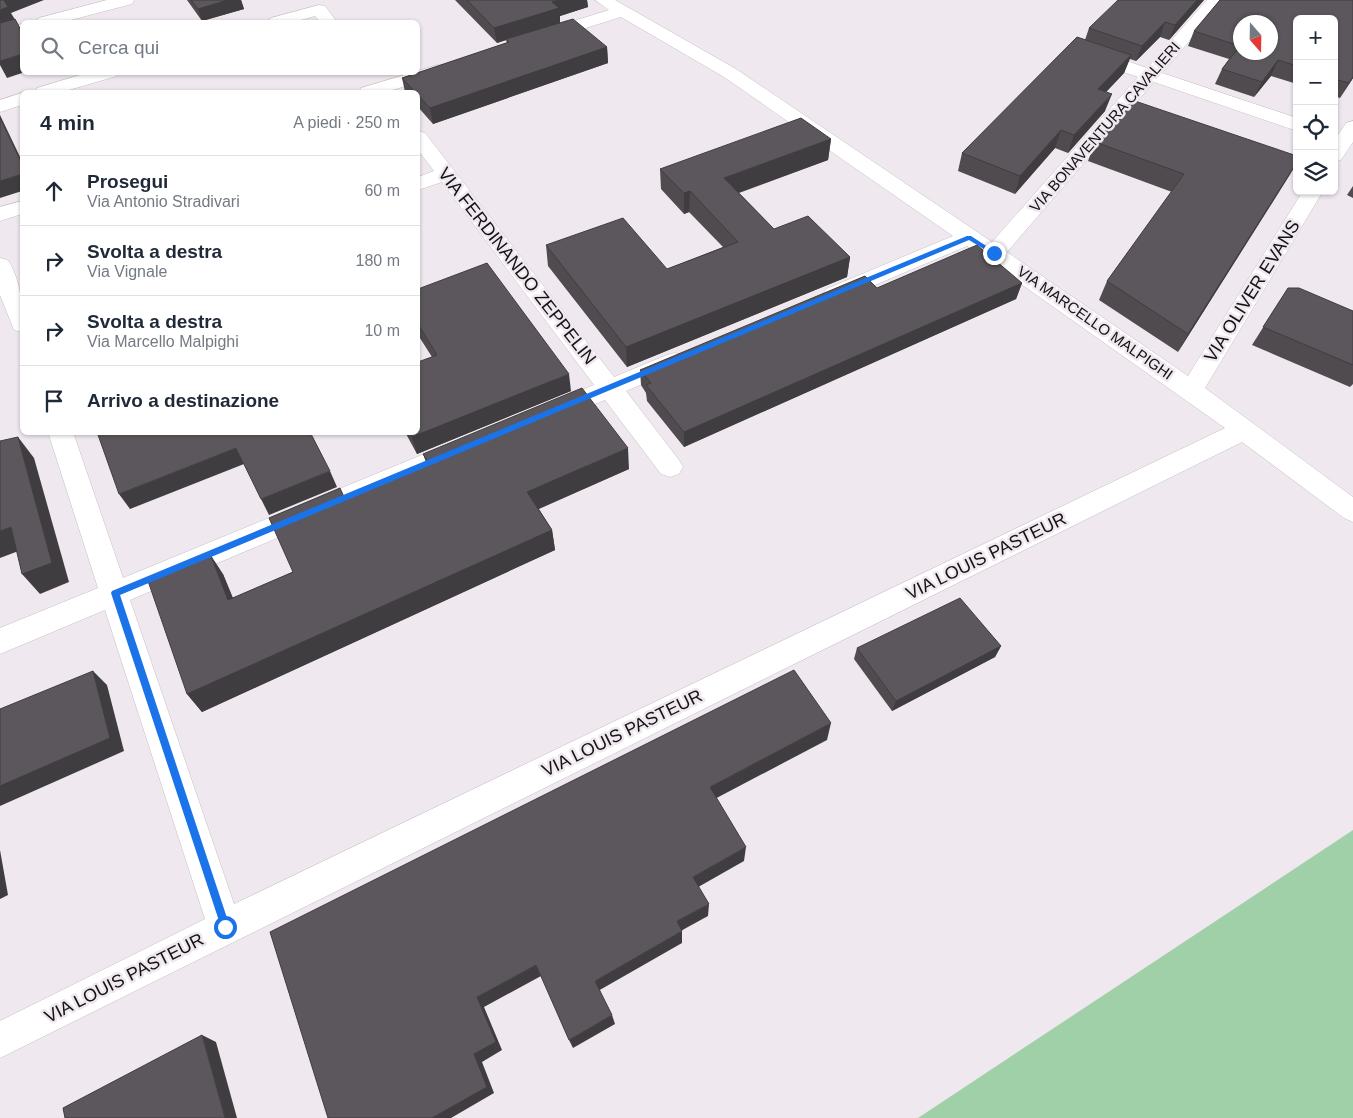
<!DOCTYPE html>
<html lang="it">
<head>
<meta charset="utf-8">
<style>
  body { margin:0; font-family:Helvetica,sans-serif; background:#f6f6f7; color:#1f2937 }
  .controls { position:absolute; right:15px; top:15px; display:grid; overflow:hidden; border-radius:8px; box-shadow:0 1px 4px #0004 }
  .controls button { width:45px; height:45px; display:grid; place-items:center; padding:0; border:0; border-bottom:1px solid #e0e1e3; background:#fff; color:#1f2937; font:25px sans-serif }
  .compass { position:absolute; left:1233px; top:15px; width:45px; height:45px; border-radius:50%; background:#fff; box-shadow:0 1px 4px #0004; rotate:160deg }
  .stop { position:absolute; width:15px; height:15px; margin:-11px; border:4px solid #1a73e8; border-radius:50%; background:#fff }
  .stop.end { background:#1a73e8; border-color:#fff; box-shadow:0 1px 5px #0008 }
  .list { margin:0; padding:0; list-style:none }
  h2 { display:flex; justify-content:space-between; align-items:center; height:65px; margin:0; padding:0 20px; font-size:21px }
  h2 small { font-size:16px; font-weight:400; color:#747a83 }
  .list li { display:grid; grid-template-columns:32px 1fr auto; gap:15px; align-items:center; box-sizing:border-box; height:70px; padding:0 20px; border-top:1px solid #e0e1e3 }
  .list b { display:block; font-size:19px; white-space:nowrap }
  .list p { margin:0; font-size:16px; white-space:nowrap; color:#747a83 }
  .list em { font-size:16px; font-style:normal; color:#747a83 }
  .icon { flex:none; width:28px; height:28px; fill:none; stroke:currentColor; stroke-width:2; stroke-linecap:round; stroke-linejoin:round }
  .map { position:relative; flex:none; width:1353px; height:1118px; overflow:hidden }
  .search { position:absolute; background:#fff; box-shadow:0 1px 4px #0004; left:20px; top:20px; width:400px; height:55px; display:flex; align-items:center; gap:12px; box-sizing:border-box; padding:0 18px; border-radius:8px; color:#747a83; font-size:19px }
  .panel { position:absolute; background:#fff; box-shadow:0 1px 4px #0004; left:20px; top:90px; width:400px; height:345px; border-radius:8px }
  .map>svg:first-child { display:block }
</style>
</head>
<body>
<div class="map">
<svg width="1353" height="1118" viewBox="0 0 1353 1118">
  <rect width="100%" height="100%" fill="#efe9ef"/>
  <polygon fill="#a0d0a8" points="1353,830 1353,1118 918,1118"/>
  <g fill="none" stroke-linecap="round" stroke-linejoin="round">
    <g stroke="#c5bfc4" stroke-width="1">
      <g id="minor">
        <polygon points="107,0 134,0 132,4 63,22 36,22 39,18"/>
        <polygon points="595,0 615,0 736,69 992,242 1138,77 1086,59 1083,55 1086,51 1098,51 1147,68 1207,0 1224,0 1162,73 1297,118 1297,131 1154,82 1007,252 1188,376 1303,191 1323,191 1205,388 1353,497 1353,522 1344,518 1242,442 0,1058 0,1021 205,919 105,610 0,654 0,628 98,588 48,432 73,432 123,578 451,443 460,440 469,443 473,450 469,457 130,600 234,904 1225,428 967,246 842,299 834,302 826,299 823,294 826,289 953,236 724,77 621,17 544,41 538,40 535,36 538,32 609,10"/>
        <polygon points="319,5 325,6 337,22 320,22 315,16 294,22 268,22 271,18"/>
        <polygon points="22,24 22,34 0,40 0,30"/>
        <polygon points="438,65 444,66 447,70 444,74 386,92 359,92 361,88"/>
        <polygon points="90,72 120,72 117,76 62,92 35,92 37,88"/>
        <polygon points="22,93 22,105 0,112 0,100"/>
        <polygon points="1353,121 1353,142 1341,160 1334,162 1334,141 1346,123"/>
        <polygon points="418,131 425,133 614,377 667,355 675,353 683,355 687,361 683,367 626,391 679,460 683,467 679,474 670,477 661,474 605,400 555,420 546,417 543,411 546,405 594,385 442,182 418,190 418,177 434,171 418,150"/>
        <polygon points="22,201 22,214 0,221 0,207"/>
        <path d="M0 258 8 260C22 283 22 306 22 332L14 330 0 295Z"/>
      </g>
    </g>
    <use href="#minor" fill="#fff" fill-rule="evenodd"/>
  </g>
  <g fill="#4f4b4f" fill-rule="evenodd">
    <polygon points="187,0 241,0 244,9 202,21"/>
    <polygon points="455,0 587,0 588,7 560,16 560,23 607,47 608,63 433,124 418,107 418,92 405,92 402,78 507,43 506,40 497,43"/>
    <polygon points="1204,0 1169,40 1160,37 1136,61 1130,59 1124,73 1106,92 1105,111 1068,153 1055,148 1015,194 958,171 962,153 1085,40 1089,28"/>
    <path d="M1220 0H1353V78L1340 98 1334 96V19H1297V84L1271 76 1254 97 1215 84 1222 69 1229 59 1188 46 1194 31ZM1240 22H1270V52H1240Z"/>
    <polygon points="831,139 828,160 739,193 774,229 850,257 847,277 627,367 548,266 546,245 667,269 723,247 689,212 684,214 661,189 660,169"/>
    <polygon points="1095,142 1297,163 1289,176 1178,352 1099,300 1107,281 1172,192 1088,161"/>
    <polygon points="1353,186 1353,198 1347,195"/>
    <polygon points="1022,283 1016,299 684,447 647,401 646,393 641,385 640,370 877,288"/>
    <polygon points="1288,288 1353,311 1353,384 1350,387 1252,345"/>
    <polygon points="418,289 571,391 417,454 405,432 418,432 432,357 418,335"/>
    <polygon points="423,454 629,469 539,509 552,530 555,550 202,712 187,694 223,574 233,598 293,572 345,499 427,465"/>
    <polygon points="1001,646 995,657 892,711 854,659 857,648"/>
  </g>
  <g fill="#403d40">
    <polygon points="4,0 44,0 11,13 17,23 0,28 0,10"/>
    <polygon points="228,0 241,0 244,9 202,21 198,9"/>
    <polygon points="559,0 587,0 588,7 560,16 560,23 497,43 494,28 552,2"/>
    <polygon points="1197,0 1204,0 1169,40 1175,25"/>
    <polygon points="1165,22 1160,37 1136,61 1142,46"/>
    <polygon points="607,47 608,63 433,124 430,108"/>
    <polygon points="22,54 22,72 25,72 7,78 0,65 0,61"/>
    <polygon points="1131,55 1124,73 1092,107 1098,89"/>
    <polygon points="1278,60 1271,76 1254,97 1262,82"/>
    <polygon points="1353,77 1353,78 1340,98 1349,83"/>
    <polygon points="1112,94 1105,111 1068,153 1074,135"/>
    <polygon points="0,115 22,161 22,164 0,118"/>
    <polygon points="1061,130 1055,148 1015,194 1020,176"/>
    <polygon points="831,139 828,160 723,198 724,178"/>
    <polygon points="1297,163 1289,176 1178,352 1188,334"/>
    <polygon points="22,174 22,191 0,198 0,181"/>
    <polygon points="690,191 689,212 684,214 684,193"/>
    <polygon points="850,257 847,277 627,367 626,347"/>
    <polygon points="1022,283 1016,299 684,447 684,432"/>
    <polygon points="569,374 571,391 417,454 412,437"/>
    <polygon points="18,437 34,458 69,582 40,594 22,574"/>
    <polygon points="236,448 244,464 130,509 119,494"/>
    <polygon points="628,448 629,469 531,512 527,492"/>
    <polygon points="330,471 337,487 269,515 261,499"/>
    <polygon points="11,527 29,547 0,558 0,531"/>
    <polygon points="552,530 555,550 202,712 187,694"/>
    <polygon points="210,554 223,574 241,619 228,600"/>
    <polygon points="1001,646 995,657 892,711 896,701"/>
    <polygon points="93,671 107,685 124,751 0,806 0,786"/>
    <polygon points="831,723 827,740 709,802 710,787"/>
    <polygon points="746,847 744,861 693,890 693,877"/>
    <polygon points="0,850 8,895 0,899"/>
    <polygon points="709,904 708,916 677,933 677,921"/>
    <polygon points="682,931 682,943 598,991 595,981"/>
    <polygon points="536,965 541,976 484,1007 502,1050 482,1062 494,1093 451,1118 432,1118 477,997"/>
    <polygon points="612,1015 615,1024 573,1048 569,1040"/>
    <polygon points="202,1035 216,1042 237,1118 225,1118"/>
  </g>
  <g fill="#5c575c" stroke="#403d40" fill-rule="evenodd">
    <polygon points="0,0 4,0 8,7 0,10"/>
    <polygon points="191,0 228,0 198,9"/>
    <polygon points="467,0 559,0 552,2 559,8 494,28"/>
    <polygon points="1118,0 1197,0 1175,25 1165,22 1142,46 1089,28"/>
    <path d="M1220 0H1353V77L1349 83 1334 79V19H1297V66L1278 60 1262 82 1222 69 1240 46 1194 31ZM1240 22H1270V52H1240Z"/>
    <polygon points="15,19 22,32 22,54 0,61 0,23"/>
    <polygon points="573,19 607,47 430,108 418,95 418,92 415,92 402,78 509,42 506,39"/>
    <polygon points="1077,37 1131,55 1098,89 1112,94 1074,135 1061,130 1020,176 962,153"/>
    <polygon points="1132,100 1297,156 1297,162 1188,334 1107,281 1184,174 1095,142"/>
    <polygon points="0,118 22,164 22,174 0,181"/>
    <polygon points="801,118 831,139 724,178 774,229 808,216 850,257 626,347 546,245 623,218 667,269 738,242 690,191 684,193 660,169"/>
    <polygon points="977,245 1022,283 684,432 646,385 651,383 640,370 865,276 877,288"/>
    <polygon points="487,263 569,374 412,437 409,432 418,432 418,362 437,355 418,324 418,289"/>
    <polygon points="1288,288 1299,288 1353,311 1353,365 1263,327"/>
    <polygon points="582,388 628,448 527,492 552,530 187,694 148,581 210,554 228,600 293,572 269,518 340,488 345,499 429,464 423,454"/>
    <polygon points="97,432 310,432 330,471 261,499 236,448 119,494"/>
    <polygon points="18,437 52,563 22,574 11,527 0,531 0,441"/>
    <polygon points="960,598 1001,646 896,701 857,648"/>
    <polygon points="794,670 831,723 710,787 746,847 693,877 709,904 677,921 682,931 595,981 612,1015 569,1040 536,965 477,997 496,1042 474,1054 487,1087 432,1118 328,1118 270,932"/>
    <polygon points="93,671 110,738 0,786 0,709"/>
    <polygon points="202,1035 225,1118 65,1118 63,1108"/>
  </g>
  <polygon fill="#1a73e8" points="967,236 971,236 997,253 992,254 969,240 120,595 230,927 229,930 222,930 111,593 112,591"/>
  <g text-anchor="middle" stroke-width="5" stroke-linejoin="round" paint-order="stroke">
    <g font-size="15" fill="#141214" stroke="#efe9ef">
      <text transform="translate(1105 127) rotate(-49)" y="5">VIA BONAVENTURA CAVALIERI</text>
      <text transform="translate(1095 323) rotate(35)" y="5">VIA MARCELLO MALPIGHI</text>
    </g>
    <g font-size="18" fill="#141214" stroke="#efe9ef">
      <text transform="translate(517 266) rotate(52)" y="6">VIA FERDINANDO ZEPPELIN</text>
      <text transform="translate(1252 291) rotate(-58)" y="6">VIA OLIVER EVANS</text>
      <text transform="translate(986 556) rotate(-26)" y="6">VIA LOUIS PASTEUR</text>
      <text transform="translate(622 733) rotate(-26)" y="6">VIA LOUIS PASTEUR</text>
      <text transform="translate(124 978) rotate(-27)" y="6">VIA LOUIS PASTEUR</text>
    </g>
  </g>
</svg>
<div class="controls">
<button>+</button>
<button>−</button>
<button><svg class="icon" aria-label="locate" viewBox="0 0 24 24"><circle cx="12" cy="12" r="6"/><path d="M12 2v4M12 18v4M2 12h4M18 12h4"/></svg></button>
<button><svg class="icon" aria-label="layers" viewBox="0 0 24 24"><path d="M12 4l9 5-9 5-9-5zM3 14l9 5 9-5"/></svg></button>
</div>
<svg class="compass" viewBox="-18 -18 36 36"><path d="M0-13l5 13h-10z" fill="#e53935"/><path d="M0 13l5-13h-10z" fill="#747a83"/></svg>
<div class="stop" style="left:225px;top:927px"></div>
<div class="stop end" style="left:994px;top:253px"></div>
<div class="search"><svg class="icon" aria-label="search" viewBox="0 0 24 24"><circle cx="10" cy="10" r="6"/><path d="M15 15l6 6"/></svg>Cerca qui</div>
<section class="panel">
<h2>4 min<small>A piedi · 250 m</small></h2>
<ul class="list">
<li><svg class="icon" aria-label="ahead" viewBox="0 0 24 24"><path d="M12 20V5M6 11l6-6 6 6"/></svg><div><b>Prosegui</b><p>Via Antonio Stradivari</p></div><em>60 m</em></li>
<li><svg class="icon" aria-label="right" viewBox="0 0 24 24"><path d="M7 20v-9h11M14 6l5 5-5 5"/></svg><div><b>Svolta a destra</b><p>Via Vignale</p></div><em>180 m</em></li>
<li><svg class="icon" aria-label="right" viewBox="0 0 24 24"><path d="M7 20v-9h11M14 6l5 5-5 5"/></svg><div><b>Svolta a destra</b><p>Via Marcello Malpighi</p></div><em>10 m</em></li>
<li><svg class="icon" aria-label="arrive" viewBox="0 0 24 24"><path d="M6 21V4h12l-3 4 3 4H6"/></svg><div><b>Arrivo a destinazione</b></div></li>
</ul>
</section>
</div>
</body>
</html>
